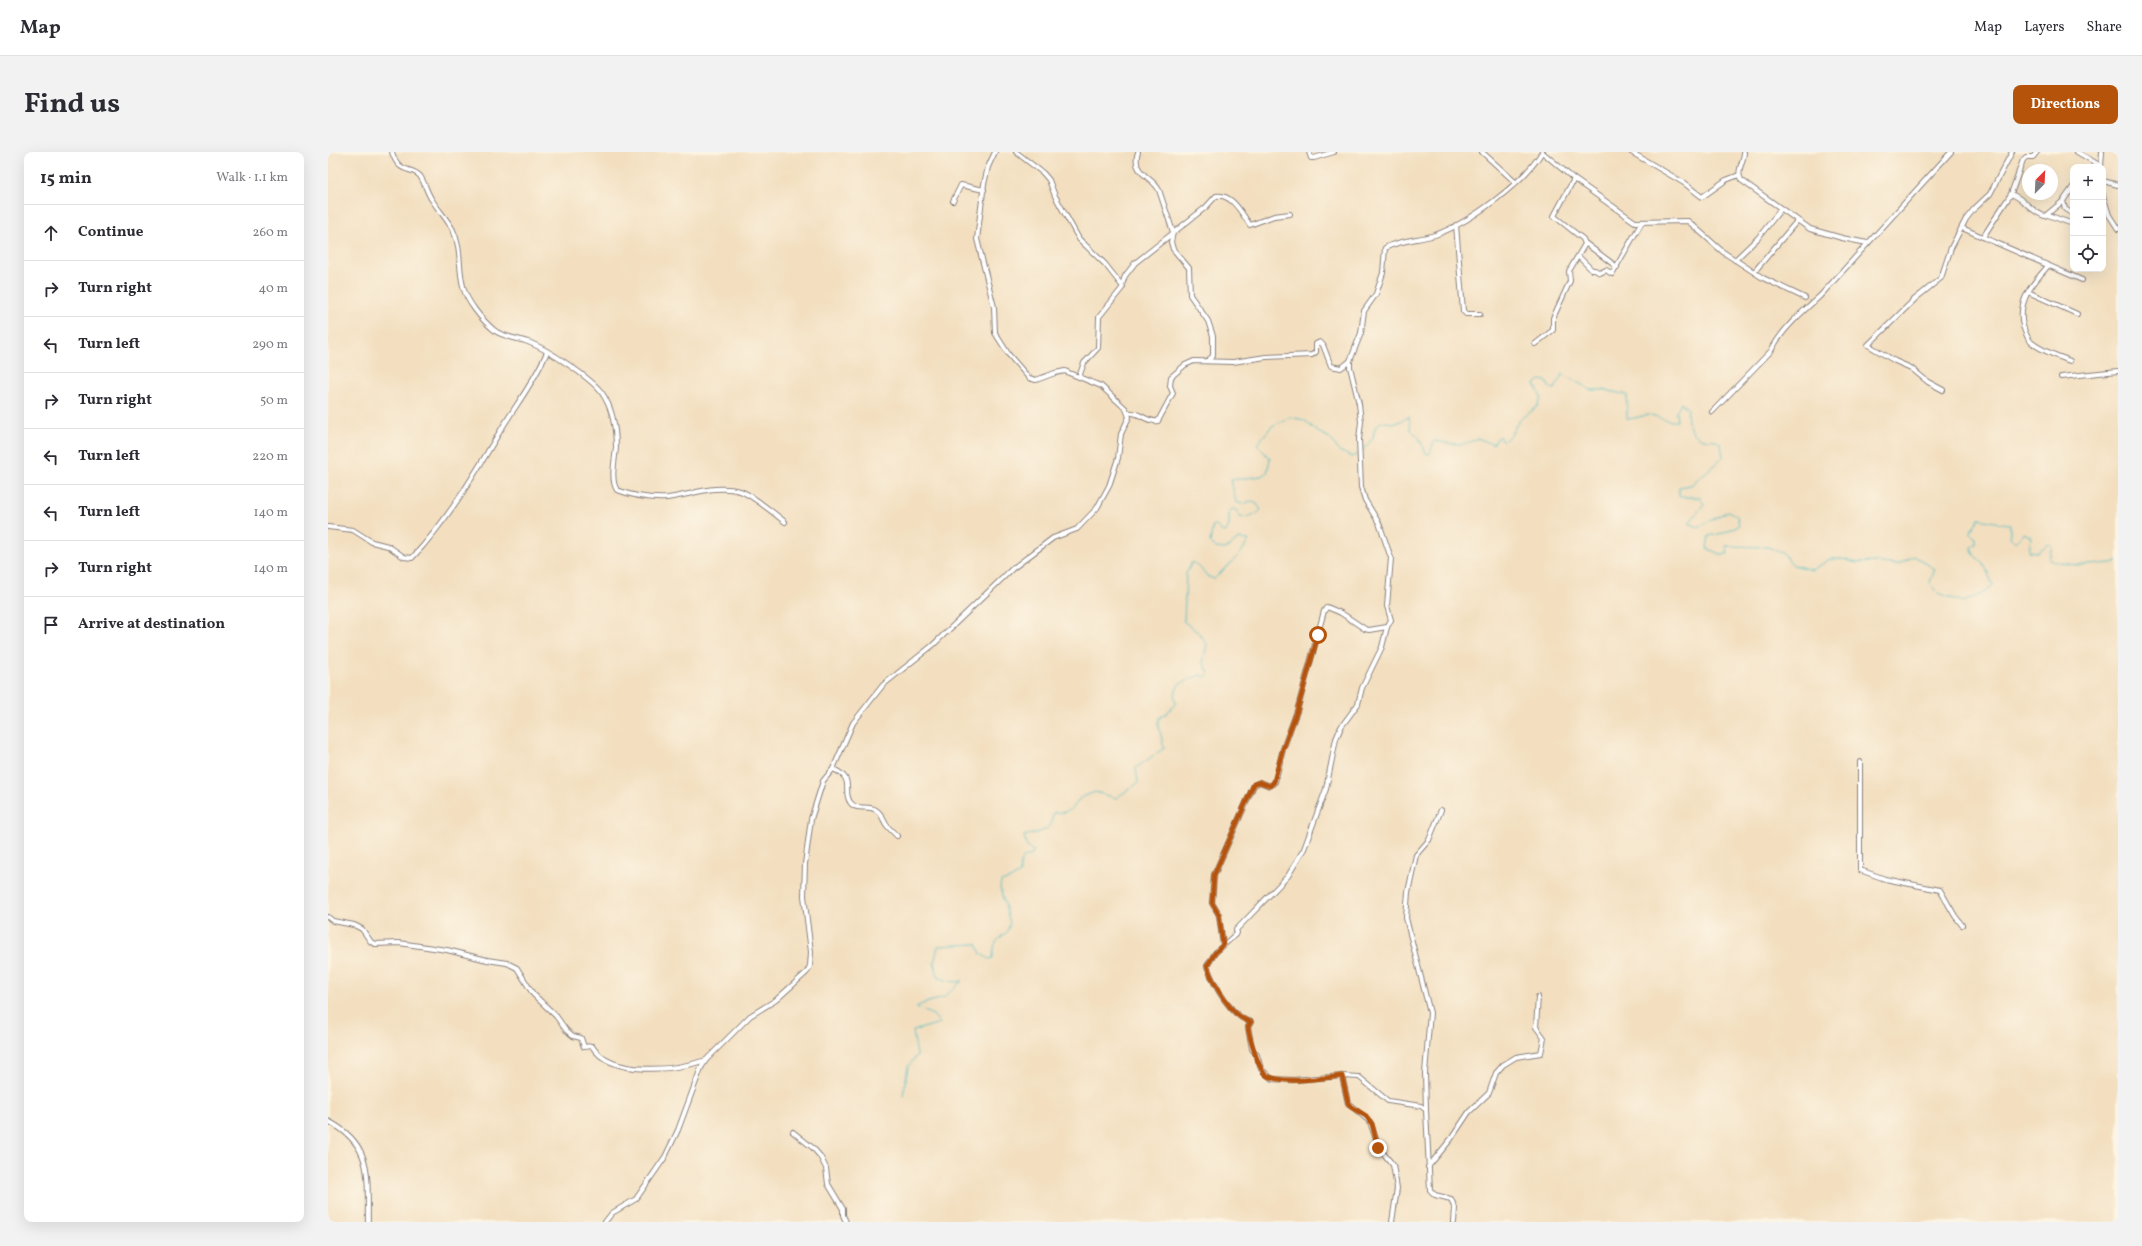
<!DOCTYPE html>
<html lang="en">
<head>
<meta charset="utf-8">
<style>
  body { margin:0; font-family:Vollkorn,serif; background:#f2f2f3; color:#2b2b33 }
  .controls { position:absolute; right:12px; top:12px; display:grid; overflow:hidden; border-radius:8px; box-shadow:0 4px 16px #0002 }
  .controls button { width:36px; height:36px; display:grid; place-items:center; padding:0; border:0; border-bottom:1px solid #e1e1e2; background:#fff; color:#2b2b33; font:20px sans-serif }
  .compass { position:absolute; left:1694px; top:12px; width:36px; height:36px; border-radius:50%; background:#fff; box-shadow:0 4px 16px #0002; rotate:24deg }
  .stop { position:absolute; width:12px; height:12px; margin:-9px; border:3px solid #b45309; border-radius:50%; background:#fff }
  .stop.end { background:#b45309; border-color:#fff; box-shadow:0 1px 4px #0008 }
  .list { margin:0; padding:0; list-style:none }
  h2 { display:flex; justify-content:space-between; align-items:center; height:52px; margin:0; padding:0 16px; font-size:17px }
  h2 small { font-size:13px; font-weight:400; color:#7c7c81 }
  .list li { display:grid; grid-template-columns:26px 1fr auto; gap:12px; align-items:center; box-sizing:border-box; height:56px; padding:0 16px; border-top:1px solid #e1e1e2 }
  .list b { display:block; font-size:15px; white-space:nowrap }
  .list em { font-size:13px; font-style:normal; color:#7c7c81 }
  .icon { flex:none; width:22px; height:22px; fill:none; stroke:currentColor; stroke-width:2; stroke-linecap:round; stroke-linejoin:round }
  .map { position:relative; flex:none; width:1790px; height:1070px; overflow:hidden; border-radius:8px }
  header { display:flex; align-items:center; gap:24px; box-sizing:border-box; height:56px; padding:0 20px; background:#fff; border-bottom:1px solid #e1e1e2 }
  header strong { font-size:19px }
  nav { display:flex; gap:22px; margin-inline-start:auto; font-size:14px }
  .intro { display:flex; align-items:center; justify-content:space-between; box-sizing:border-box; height:96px; padding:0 24px }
  h1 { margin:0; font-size:28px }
  .button { padding:10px 18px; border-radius:8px; background:#b45309; color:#fff; font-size:14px; font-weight:700 }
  main { display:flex; gap:24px; padding:0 24px }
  aside { flex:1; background:#fff; border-radius:8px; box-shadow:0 4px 16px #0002 }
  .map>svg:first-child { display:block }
</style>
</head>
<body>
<header>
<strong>Map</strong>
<nav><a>Map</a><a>Layers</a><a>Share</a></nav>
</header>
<div class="intro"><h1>Find us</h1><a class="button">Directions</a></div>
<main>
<aside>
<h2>15 min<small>Walk · 1.1 km</small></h2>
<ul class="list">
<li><svg class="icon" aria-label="ahead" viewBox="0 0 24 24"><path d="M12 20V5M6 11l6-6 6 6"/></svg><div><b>Continue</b></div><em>260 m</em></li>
<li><svg class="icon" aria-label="right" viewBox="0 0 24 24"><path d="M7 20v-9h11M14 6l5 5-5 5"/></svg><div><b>Turn right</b></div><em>40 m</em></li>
<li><svg class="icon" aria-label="left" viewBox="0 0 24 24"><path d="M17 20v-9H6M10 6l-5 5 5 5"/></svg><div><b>Turn left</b></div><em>290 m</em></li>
<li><svg class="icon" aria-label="right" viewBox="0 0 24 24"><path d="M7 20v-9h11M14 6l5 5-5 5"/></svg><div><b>Turn right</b></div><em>50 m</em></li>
<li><svg class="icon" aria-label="left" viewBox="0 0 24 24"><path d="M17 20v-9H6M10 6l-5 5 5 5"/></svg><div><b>Turn left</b></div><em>220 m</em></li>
<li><svg class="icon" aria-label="left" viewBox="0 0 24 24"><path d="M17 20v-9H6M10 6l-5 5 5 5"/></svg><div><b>Turn left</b></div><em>140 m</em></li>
<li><svg class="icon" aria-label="right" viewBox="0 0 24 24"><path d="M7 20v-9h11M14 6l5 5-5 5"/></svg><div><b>Turn right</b></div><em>140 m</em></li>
<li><svg class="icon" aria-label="arrive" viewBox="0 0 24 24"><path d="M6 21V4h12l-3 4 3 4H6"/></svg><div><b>Arrive at destination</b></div></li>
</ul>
</aside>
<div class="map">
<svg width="1790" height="1070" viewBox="0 0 1790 1070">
  <rect width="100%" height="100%" fill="#fcf5e5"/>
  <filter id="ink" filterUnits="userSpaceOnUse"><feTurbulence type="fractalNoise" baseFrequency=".025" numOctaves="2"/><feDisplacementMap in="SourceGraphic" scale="8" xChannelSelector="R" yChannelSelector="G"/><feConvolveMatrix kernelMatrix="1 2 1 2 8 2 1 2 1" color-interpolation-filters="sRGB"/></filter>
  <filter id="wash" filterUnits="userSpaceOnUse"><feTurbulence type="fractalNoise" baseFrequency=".012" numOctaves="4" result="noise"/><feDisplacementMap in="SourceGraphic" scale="16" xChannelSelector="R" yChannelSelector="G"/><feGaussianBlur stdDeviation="0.9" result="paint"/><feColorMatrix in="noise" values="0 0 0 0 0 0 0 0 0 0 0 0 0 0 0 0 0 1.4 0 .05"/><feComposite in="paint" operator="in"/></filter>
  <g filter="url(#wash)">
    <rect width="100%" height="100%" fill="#f3dfc0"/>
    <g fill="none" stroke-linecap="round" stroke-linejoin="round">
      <g stroke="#4dbbc3" stroke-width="1">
        <path d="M1034 299 1045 286 1047 275 1053 270 1068 271 1081 265 1083 278 1091 286 1098 301 1102 302 1106 289C1121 291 1136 296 1149 286L1165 292 1171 284 1175 289C1185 284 1186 274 1193 267 1203 257 1208 261 1213 246L1207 232 1212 228 1218 229 1222 236 1227 237 1234 222 1263 238H1277L1299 243V267C1307 267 1314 263 1321 263 1329 263 1336 270 1349 269L1348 259 1353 251 1360 257C1358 267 1361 282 1373 286 1382 290 1383 284 1393 292L1395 305 1363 333 1351 335V345H1372L1376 352 1361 371 1370 375 1400 359 1409 364 1411 373 1395 381 1381 384 1379 396 1391 402H1400L1398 394 1439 395 1454 400 1465 413 1484 418 1502 407H1515L1529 411 1546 410 1569 413 1586 404 1607 417 1602 430 1608 440 1635 450 1657 440 1665 433 1656 412 1646 403 1643 395 1648 392V386L1642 382V379L1652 366C1662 371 1671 369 1682 373V385L1687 390 1696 381 1703 385 1701 399 1710 400 1720 392 1724 394 1721 407C1745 416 1766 413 1790 410"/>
        <path d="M575 944 580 915 589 903 585 879 612 871 605 863 588 855 597 851 615 846 634 829 626 830 611 826 606 811 610 794 649 792 653 802 661 807 665 806C665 792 668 788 679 780L682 771 672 736 673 730 682 727 692 721V712L696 705 704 703 706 699 699 695 696 684C713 679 723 681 725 661L737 660 745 656 752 646 767 640 788 646 810 631 808 616 836 596 830 571 831 566 839 561 848 551 846 543 851 532 872 523 878 525 881 521 875 510 879 492 870 480 856 470 858 422 864 410C874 414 875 424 886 427L912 402 921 388 911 387 897 397 888 396 882 390 885 373H888L893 379 898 380 901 373V359L905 357 908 358 912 365C921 366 926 365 933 358L929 352 923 349 915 352 908 350 903 328 933 324 939 321 942 307 929 292 944 274 962 265 976 268 990 280 1002 286 1011 299 1024 305 1030 302"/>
      </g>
    </g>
  </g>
  <g filter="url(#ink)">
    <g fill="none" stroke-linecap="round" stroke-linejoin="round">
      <g stroke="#8a807e" stroke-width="6">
        <g id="minor">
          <path d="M64 0C71 23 83 14 92 24 97 31 99 41 104 48 111 59 119 67 125 78 134 97 130 115 135 134 138 149 154 168 166 178 174 185 189 186 200 190 219 197 262 225 274 241 285 257 288 277 288 296 287 307 282 328 289 338 305 344 321 347 339 346 364 343 387 332 412 339 423 342 447 362 457 370"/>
          <polyline points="688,0 715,21 721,28 727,44 751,87 777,112 795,135 771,165 770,196 756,211 751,225"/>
          <path d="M810 0C803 22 824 24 831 38L845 80 843 90 845 97 861 116 862 143 880 169 885 184V204L879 209"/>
          <polyline points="981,0 983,6 986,6 1006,0"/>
          <polyline points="1154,0 1187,30"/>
          <polyline points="1214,0 1246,27 1307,70 1360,69 1395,100 1435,126 1477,146"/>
          <polyline points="1303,0 1356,31 1374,45 1398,28 1411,23"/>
          <path d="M1416 0C1416 10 1408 18 1413 28L1482 77 1514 86 1539 91"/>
          <polyline points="1749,0 1773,14"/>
          <polyline points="1773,15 1774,0"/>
          <polyline points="1775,29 1790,33"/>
          <path d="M1683 42C1697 47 1704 61 1717 64L1735 49 1745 35"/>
          <polyline points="1775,43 1781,63 1790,77"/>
          <polyline points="625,49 633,33 656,38"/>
          <polyline points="1735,49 1737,57 1745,62"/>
          <polyline points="1720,63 1745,72"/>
          <polyline points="1128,73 1135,159 1138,162 1152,162"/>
          <polyline points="1634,76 1754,128"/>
          <polyline points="1655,85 1683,42 1695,8 1698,5 1705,5 1709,0"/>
          <polyline points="1257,91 1289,115"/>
          <polyline points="1251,105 1264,118 1267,118 1272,121 1278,118 1284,122 1314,70"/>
          <polyline points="1407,108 1430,86 1453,57"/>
          <path d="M1720 114C1704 132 1689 149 1695 174 1697 180 1699 186 1703 190 1713 199 1730 204 1742 209"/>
          <polyline points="1426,120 1469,69"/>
          <path d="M794 133 797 124 807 111 878 55 888 44C904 41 914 62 922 73L946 64 962 62"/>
          <polyline points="1700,140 1749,162"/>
          <polyline points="1207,192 1225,178 1225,166 1242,129 1241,119 1257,92 1255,87 1226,64 1246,27"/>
          <polyline points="1733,225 1790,219"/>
          <polyline points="1615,238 1600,230 1583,216 1567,209 1540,193 1587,147 1613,126 1623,96 1638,67 1646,57 1662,42 1684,0"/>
          <path d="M1384 260 1443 199C1453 178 1475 159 1492 144L1623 0"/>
          <path d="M800 261C811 259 819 271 830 269L845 241 842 234 843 225 857 213 866 209 905 210 938 205 984 203 988 200V192L992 190 995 193 1003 214 1013 216 1022 209"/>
          <path d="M0 375 25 378 44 390 60 394 76 405 84 406C119 369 145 325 171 281 187 254 207 229 219 200"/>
          <polyline points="1532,610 1532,718 1557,727 1612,738 1627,764 1634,773"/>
          <path d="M505 617C528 627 514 638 522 650 529 660 539 652 548 658 555 662 555 670 560 675 563 678 566 681 569 684"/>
          <path d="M0 765 5 769 26 773 34 777 43 790 47 792 71 791 119 798 159 808 179 811 189 816 205 842 228 864 238 878 245 884 253 886 256 895 264 894C283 926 348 918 378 908"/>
          <polyline points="895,793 891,763 884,751 886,723 926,633 932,630 942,634 947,630 955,597 969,559 996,459 999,455 1013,461 1037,477 1041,478 1059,475"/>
          <polyline points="1014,924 1020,951 1042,970 1051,996 1065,1013 1069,1036 1064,1070"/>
          <polyline points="1098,958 1097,921 1102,861 1078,766 1080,740 1088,703 1101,688 1113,658"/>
          <path d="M0 969C46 993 39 1024 40 1070"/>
          <polyline points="465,980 485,996 492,1004 498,1016 500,1032 515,1057 515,1063 518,1070"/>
          <polyline points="1100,1015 1123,987 1141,960 1161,941 1168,921 1175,913 1188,905 1213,901 1216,886 1208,875 1210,845"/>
          <polyline points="277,1070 284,1061 308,1047 337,1005 350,978 373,916 378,908 422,864 448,848 479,820 482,814 483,800 476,744 477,712 483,667 495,629 505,617 525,571 555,533 605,493 684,417 725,386 749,377 769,356 781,334 790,306 793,282 801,265 798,257 773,234 741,221 737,219 727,221 708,228 701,226 681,203 667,181 666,155 649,87 656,32 660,15 667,0"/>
          <path d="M1126 1070 1127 1056 1123 1047 1107 1043 1102 1038 1098 958 1093 954 1060 949 1031 925 1014 924 965 928 944 927 933 917 929 903 924 897 920 875 923 870C904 866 885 832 879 814L887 801 909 781 908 778 960 724 976 697 998 637 1008 587 1013 575 1030 552 1034 536 1054 495 1059 475 1063 468 1059 454 1063 406 1051 371 1037 348 1033 335 1031 287 1033 270 1031 252 1022 215V209L1033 181 1036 159 1048 142 1055 121 1057 96C1071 88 1091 88 1107 83 1141 71 1196 31 1214 0"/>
        </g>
      </g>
      <use href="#minor" stroke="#fff" stroke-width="4"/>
    </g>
  </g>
  <g fill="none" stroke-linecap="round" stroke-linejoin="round" filter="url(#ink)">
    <path stroke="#b45309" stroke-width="5" d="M990 483 969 559 955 597 946 630 942 634 932 630 926 632 886 723 884 751 891 763 895 793 887 801 879 814C885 832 904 866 923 870L920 875C921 885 931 918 938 923 952 933 996 926 1014 924L1020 951 1023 955 1038 964 1044 972 1050 996"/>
  </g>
</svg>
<div class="controls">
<button>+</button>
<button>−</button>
<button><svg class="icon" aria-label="locate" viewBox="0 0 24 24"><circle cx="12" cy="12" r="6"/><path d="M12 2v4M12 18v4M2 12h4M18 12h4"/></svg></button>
</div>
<svg class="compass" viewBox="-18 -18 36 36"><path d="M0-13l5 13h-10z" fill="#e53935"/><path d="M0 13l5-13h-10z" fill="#7c7c81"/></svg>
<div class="stop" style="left:990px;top:483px"></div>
<div class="stop end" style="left:1050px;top:996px"></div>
</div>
</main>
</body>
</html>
